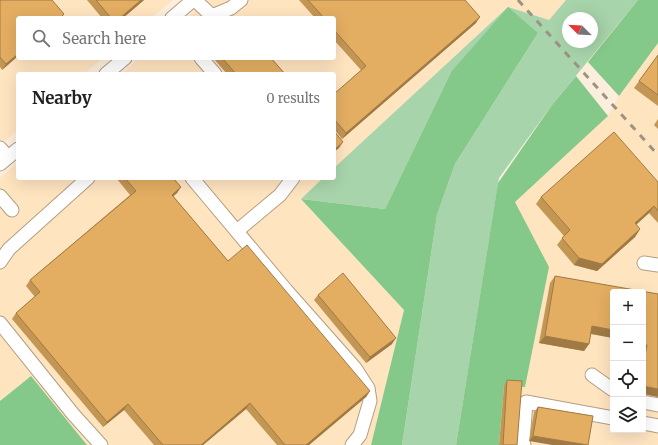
<!DOCTYPE html>
<html lang="en">
<head>
<meta charset="utf-8">
<style>
  body { margin:0; font-family:Merriweather,serif; background:#f2f2f2; color:#202124 }
  .controls { position:absolute; right:12px; bottom:12px; display:grid; overflow:hidden; border-radius:4px; box-shadow:0 4px 16px #0002 }
  .controls button { width:36px; height:36px; display:grid; place-items:center; padding:0; border:0; border-bottom:1px solid #e0e0e0; background:#fff; color:#202124; font:20px sans-serif }
  .compass { position:absolute; left:562px; top:12px; width:36px; height:36px; border-radius:50%; background:#fff; box-shadow:0 4px 16px #0002; rotate:294deg }
  .list { margin:0; padding:0; list-style:none }
  h2 { display:flex; justify-content:space-between; align-items:center; height:52px; margin:0; padding:0 16px; font-size:17px }
  h2 small { font-size:13px; font-weight:400; color:#757577 }
  .icon { flex:none; width:22px; height:22px; fill:none; stroke:currentColor; stroke-width:2; stroke-linecap:round; stroke-linejoin:round }
  .map { position:relative; flex:none; width:658px; height:445px; overflow:hidden }
  .search { position:absolute; background:#fff; box-shadow:0 4px 16px #0002; left:16px; top:16px; width:320px; height:44px; display:flex; align-items:center; gap:10px; box-sizing:border-box; padding:0 14px; border-radius:4px; color:#757577; font-size:15px }
  .panel { position:absolute; background:#fff; box-shadow:0 4px 16px #0002; left:16px; top:72px; width:320px; height:108px; border-radius:4px }
  .map>svg:first-child { display:block }
</style>
</head>
<body>
<div class="map">
<svg width="658" height="445" viewBox="0 0 658 445">
  <rect width="100%" height="100%" fill="#fbeedc"/>
  <g fill="#ffe4c0" fill-rule="evenodd">
    <polygon points="0,0 173,0 151,18 18,18 18,58 103,58 84,74 18,74 18,130 0,145"/>
    <polygon points="208,0 566,0 549,20 508,7 334,168 334,74 121,74 140,58 334,58 334,18 187,18"/>
    <path d="M658 43V445H499L504 386 549 267 515 202 608 116 619 96ZM613 292H643V430H613Z"/>
    <polygon points="18,162 18,178 323,178 301,199 404,310 371,445 87,445 31,376 0,401 0,178"/>
  </g>
  <path fill="#a8d4ab" fill-rule="evenodd" d="M566 0H638L552 105 499 178 456 445H402L437 215 455 164 538 33 451 72 385 209 301 199 323 178H334V168L508 7 549 20ZM568 18H592V42H568Z"/>
  <g fill="#85c98a">
    <polygon points="638,0 658,0 658,43 619,96 588,62"/>
    <polygon points="508,7 538,33 455,164 437,215 402,445 371,445 404,310 301,199 385,209 451,72"/>
    <polygon points="576,76 608,116 515,202 549,267 525,387 504,386 499,445 456,445 498,183 552,105"/>
    <polygon points="31,376 87,445 0,445 0,401"/>
  </g>
  <g fill="none" stroke-linecap="round" stroke-linejoin="round">
    <g stroke="#b39e82" stroke-width="15">
      <g id="minor">
        <polyline points="195,0 212,16 231,8 241,0"/>
        <polyline points="172,18 193,0"/>
        <polyline points="201,58 215,74"/>
        <polyline points="106,74 125,58"/>
        <polyline points="0,148 8,157"/>
        <polyline points="0,164 18,149"/>
        <polyline points="192,178 286,290 355,368 368,388 370,401 360,435 352,445"/>
        <polyline points="0,196 12,210"/>
        <polyline points="237,231 280,195 293,178"/>
        <polyline points="0,262 9,249 88,178"/>
        <polyline points="644,263 658,265"/>
        <polyline points="0,323 73,414 101,445"/>
        <polyline points="592,375 613,390"/>
        <polyline points="643,402 658,405"/>
        <polyline points="643,423 658,426"/>
        <polyline points="524,445 523,441 526,402 613,418"/>
      </g>
    </g>
    <use href="#minor" stroke="#fff" stroke-width="13"/>
    <polyline stroke="#9d9283" stroke-width="3" stroke-dasharray="7 7" stroke-linecap="butt" points="518,0 658,155"/>
  </g>
  <g fill="#c39654">
    <polygon points="0,0 64,14 62,18 18,18 18,56 2,70 0,67"/>
    <polygon points="87,0 144,0 123,18 102,18"/>
    <polygon points="299,0 465,0 476,23 342,139 334,129 334,94 361,70 334,40 334,18 315,18"/>
    <polygon points="658,55 658,106 634,88"/>
    <polygon points="213,58 271,58 285,74 227,74"/>
    <polygon points="658,119 658,129 654,125"/>
    <polygon points="118,178 173,178 181,187 177,193 173,196 228,261 370,391 366,397 309,445 277,445 246,409 203,445 154,445 124,410 103,427 12,319 16,313 35,297 26,286 30,280 130,195 117,179"/>
    <polygon points="658,182 658,223 649,213 636,225 640,229 635,237 597,271 574,265 557,245 564,236 536,204 541,197"/>
    <polygon points="555,276 658,294 643,394 643,292 613,292 613,338 591,334 589,344 584,351 539,343 550,283"/>
    <polygon points="318,295 392,344 366,363 314,300"/>
    <polygon points="507,380 517,445 499,445 504,386"/>
    <polygon points="538,407 593,416 529,441 534,412"/>
  </g>
  <g fill="#9f7a45">
    <polygon points="141,0 144,0 123,18 120,18"/>
    <polygon points="480,17 476,23 342,139 346,133"/>
    <polygon points="18,54 18,56 2,70 6,64"/>
    <polygon points="343,142 339,148 334,152 334,150"/>
    <polygon points="181,187 177,193 168,201 172,195"/>
    <polygon points="654,206 649,213 630,230 635,223"/>
    <polygon points="640,229 635,237 597,271 574,265 579,258"/>
    <polygon points="592,326 613,330 613,338 587,333"/>
    <polygon points="545,336 589,344 584,351 539,343"/>
    <polygon points="396,338 392,344 366,363 370,357"/>
    <polygon points="643,344 647,345 643,350"/>
    <polygon points="643,386 658,389 658,397 643,394"/>
    <polygon points="370,391 366,397 309,445 306,445"/>
    <polygon points="250,403 246,409 203,445 201,445"/>
    <polygon points="128,404 124,410 103,427 107,422"/>
    <polygon points="533,436 588,445 552,445 529,441"/>
  </g>
  <g fill="#e3ae62" stroke="#9f7a45">
    <polygon points="0,0 52,0 64,14 60,18 18,18 18,54 6,64 0,57"/>
    <polygon points="96,0 141,0 120,18 111,18"/>
    <polygon points="308,0 465,0 480,17 346,133 334,119 334,94 366,66 334,30 334,18 324,18"/>
    <polygon points="658,55 658,95 639,81"/>
    <polygon points="222,58 271,58 285,74 236,74"/>
    <polygon points="334,131 343,142 334,150"/>
    <polygon points="614,132 658,182 658,211 654,206 635,223 640,229 602,264 579,258 562,238 570,230 541,197"/>
    <polygon points="125,178 173,178 181,187 172,195 228,261 247,245 370,391 306,445 285,445 250,403 201,445 163,445 128,404 107,422 16,313 40,292 30,280 136,191"/>
    <polygon points="343,273 396,338 370,357 318,295"/>
    <polygon points="555,276 658,294 658,389 643,386 643,365 647,345 643,344 643,292 613,292 613,330 592,326 589,344 545,336"/>
    <polygon points="507,380 522,381 517,445 503,445"/>
    <polygon points="538,407 593,416 588,445 533,436"/>
  </g>
</svg>
<div class="controls">
<button>+</button>
<button>−</button>
<button><svg class="icon" aria-label="locate" viewBox="0 0 24 24"><circle cx="12" cy="12" r="6"/><path d="M12 2v4M12 18v4M2 12h4M18 12h4"/></svg></button>
<button><svg class="icon" aria-label="layers" viewBox="0 0 24 24"><path d="M12 4l9 5-9 5-9-5zM3 14l9 5 9-5"/></svg></button>
</div>
<svg class="compass" viewBox="-18 -18 36 36"><path d="M0-13l5 13h-10z" fill="#e53935"/><path d="M0 13l5-13h-10z" fill="#757577"/></svg>
<div class="search"><svg class="icon" aria-label="search" viewBox="0 0 24 24"><circle cx="10" cy="10" r="6"/><path d="M15 15l6 6"/></svg>Search here</div>
<section class="panel">
<h2>Nearby<small>0 results</small></h2>
<ul class="list">
</ul>
</section>
</div>
</body>
</html>
